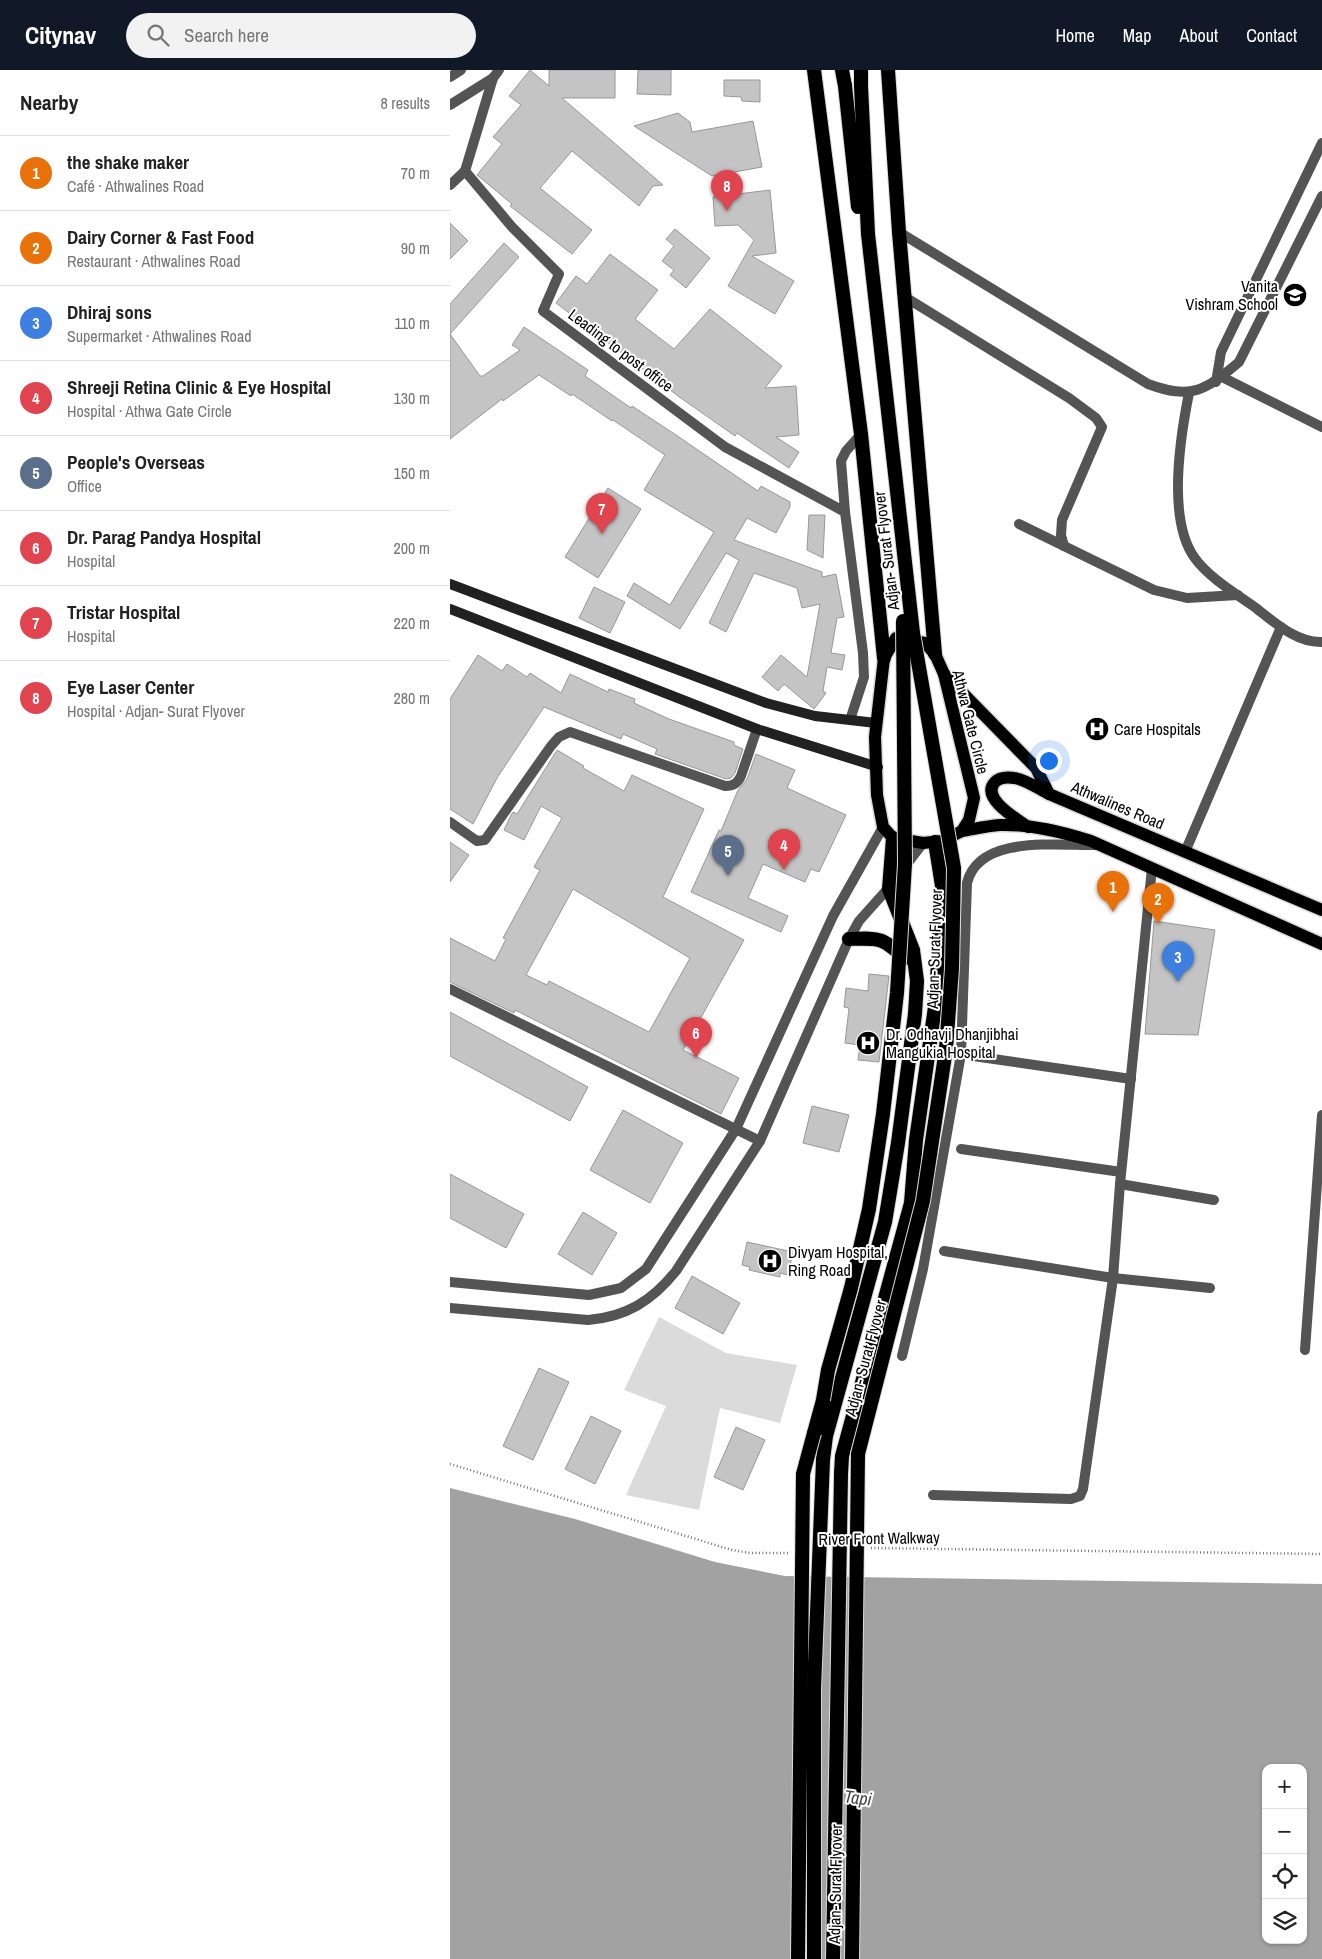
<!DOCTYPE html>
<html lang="en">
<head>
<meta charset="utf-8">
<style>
  body { margin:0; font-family:"Archivo Narrow",sans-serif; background:#f2f2f2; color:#222 }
  .controls { position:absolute; right:15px; bottom:15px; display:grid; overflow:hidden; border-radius:10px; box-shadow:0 1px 4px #0004 }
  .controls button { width:45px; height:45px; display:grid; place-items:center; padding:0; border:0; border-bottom:1px solid #e0e0e0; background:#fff; color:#222; font:25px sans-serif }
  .you { position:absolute; left:598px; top:690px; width:18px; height:18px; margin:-12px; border:4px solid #fff; border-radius:50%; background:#1a73e8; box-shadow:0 0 0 8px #1a73e833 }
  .badge { display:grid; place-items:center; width:32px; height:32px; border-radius:50%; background:#111827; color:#fff; font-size:16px; font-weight:700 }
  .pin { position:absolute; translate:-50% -41px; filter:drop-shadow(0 1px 2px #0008) }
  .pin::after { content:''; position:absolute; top:26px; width:18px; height:15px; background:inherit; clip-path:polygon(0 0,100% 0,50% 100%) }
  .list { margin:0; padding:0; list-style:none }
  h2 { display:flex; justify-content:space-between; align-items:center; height:65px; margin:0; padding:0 20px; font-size:21px }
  h2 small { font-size:16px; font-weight:400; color:#767676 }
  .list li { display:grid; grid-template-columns:32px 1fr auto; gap:15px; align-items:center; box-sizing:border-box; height:75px; padding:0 20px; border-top:1px solid #e0e0e0 }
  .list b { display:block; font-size:19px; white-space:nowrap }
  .list p { margin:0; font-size:16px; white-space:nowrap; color:#767676 }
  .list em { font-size:16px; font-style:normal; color:#767676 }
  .icon { flex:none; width:28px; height:28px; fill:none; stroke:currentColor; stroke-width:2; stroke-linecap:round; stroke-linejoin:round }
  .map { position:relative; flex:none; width:872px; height:1889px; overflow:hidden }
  header { display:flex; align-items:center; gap:30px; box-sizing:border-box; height:70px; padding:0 25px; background:#111827; color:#fff }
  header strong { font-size:24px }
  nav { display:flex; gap:28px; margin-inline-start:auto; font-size:18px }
  .search { width:350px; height:45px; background:#f2f2f2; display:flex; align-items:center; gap:12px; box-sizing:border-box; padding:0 18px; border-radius:28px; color:#767676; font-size:19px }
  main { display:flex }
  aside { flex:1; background:#fff }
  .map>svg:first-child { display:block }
</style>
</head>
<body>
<header>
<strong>Citynav</strong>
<div class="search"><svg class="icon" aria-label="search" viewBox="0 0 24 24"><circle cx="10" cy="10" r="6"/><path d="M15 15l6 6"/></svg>Search here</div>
<nav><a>Home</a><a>Map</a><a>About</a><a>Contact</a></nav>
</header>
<main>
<aside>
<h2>Nearby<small>8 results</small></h2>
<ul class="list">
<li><span class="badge" style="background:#e8710a">1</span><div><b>the shake maker</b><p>Café · Athwalines Road</p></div><em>70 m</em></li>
<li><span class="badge" style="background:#e8710a">2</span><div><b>Dairy Corner &amp; Fast Food</b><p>Restaurant · Athwalines Road</p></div><em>90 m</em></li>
<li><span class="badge" style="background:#3f7fe0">3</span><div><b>Dhiraj sons</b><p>Supermarket · Athwalines Road</p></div><em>110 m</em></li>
<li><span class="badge" style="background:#e0444e">4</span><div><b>Shreeji Retina Clinic &amp; Eye Hospital</b><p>Hospital · Athwa Gate Circle</p></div><em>130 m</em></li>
<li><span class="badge" style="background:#5c6f8a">5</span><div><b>People's Overseas</b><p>Office</p></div><em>150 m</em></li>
<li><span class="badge" style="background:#e0444e">6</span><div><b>Dr. Parag Pandya Hospital</b><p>Hospital</p></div><em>200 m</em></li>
<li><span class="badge" style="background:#e0444e">7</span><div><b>Tristar Hospital</b><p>Hospital</p></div><em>220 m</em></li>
<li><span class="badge" style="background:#e0444e">8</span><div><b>Eye Laser Center</b><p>Hospital · Adjan- Surat Flyover</p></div><em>280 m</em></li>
</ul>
</aside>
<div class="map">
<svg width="872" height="1889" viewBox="0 0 872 1889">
  <rect width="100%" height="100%" fill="#fff"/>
  <polygon fill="#dbdbdb" points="209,1247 276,1283 347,1295 330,1353 270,1338 249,1440 176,1425 216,1336 174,1320"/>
  <path fill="#a2a2a2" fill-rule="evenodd" d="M0 1418 125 1449 265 1492 335 1506 872 1514V1889H0ZM816 1698H853V1870H816Z"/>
  <g fill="#c4c4c4" stroke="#989898" fill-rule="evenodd">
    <polygon points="80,0 99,16 99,0 165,0 165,28 112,28 213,115 203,116 189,136 122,81 90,118 142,160 122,184 60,136 62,134 27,105 52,74 43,67 71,35 59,26"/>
    <polygon points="188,0 221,0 221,25 187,24"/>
    <polygon points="274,10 310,10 310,32 292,31 291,27 274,26"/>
    <polygon points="228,43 240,52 242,62 303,51 312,97 262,106 184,56"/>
    <polygon points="320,120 326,183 302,186 344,211 325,244 278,216 304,170 288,155 265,156 263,127"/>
    <polygon points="0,153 18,171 0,189"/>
    <polygon points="225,159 260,188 236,218 220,205 224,200 212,191 224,176 216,169"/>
    <polygon points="54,173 69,187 0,264 30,306 33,306 70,280 62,275 74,257 138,300 135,306 181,338 182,336 223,363 308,421 311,416 340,432 340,437 326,463 297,448 284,470 372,502 372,507 386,504 394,547 387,548 381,583 395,585 392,600 377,597 373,621 376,623 364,639 334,614 328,621 312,607 331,585 357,607 370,534 352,538 347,518 304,503 276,562 259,553 289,490 276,483 230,559 177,526 184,513 220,535 264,462 194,420 215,385 163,350 162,351 122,324 121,326 89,305 53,331 52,329 0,369 0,234"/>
    <polygon points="160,184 208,220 185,249 224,279 260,239 332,296 315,318 346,316 349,365 326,367 349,382 339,398 287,363 285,366 228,326 106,233 126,206 137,214"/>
    <polygon points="158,418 191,439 148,508 115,487"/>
    <polygon points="359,445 375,445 373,488 357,480"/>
    <polygon points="144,517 175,532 160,563 129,548"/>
    <polygon points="28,585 52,601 57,594 77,607 80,603 111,623 120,604 158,622 159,619 185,629 184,633 219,649 284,672 284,675 293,679 285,703 281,708 276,709 205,684 207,679 173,664 171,669 94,637 47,708 23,754 0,739 0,629"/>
    <path d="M107 680 134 696 133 698 174 721 182 705 254 739 213 827 294 870 233 980 289 1008 271 1044 65 940 64 943 0 912V868L45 891 56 869 53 868 90 800 84 797 112 748 91 736 74 770 54 760 61 745 63 742 67 744ZM123 819 240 888 199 962 99 911 97 915 76 905Z"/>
    <polygon points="306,684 345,700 337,718 396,745 369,802 361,799 355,812 313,794 298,828 338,846 331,862 241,822 269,760 271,761 288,720 297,709"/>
    <polygon points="0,772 19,785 0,812"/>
    <polygon points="704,851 765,860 748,965 695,964"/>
    <polygon points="419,904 439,906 429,992 408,990 410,975 395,973 399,938 394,937 396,918 418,921"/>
    <polygon points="0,942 138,1017 120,1051 0,986"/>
    <polygon points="362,1036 399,1045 389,1082 353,1073"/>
    <polygon points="173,1040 233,1073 200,1133 140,1100"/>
    <polygon points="0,1104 74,1144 56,1178 0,1148"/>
    <polygon points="133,1142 167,1163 142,1205 108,1184"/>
    <polygon points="297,1172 343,1182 338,1205 330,1203 330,1207 321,1205 299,1200 300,1197 292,1195"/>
    <polygon points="242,1206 290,1233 273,1264 225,1238"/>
    <polygon points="89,1298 119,1312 83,1390 53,1376"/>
    <polygon points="141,1346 171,1361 145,1414 115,1399"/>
    <polygon points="286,1357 315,1370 293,1420 264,1407"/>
  </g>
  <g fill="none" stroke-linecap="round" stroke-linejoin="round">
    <g stroke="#dbdbdb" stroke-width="15">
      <g id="primary">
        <polygon points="446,568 475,573 485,584 494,604 524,728 519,750 512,761 492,771 473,773 443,768 433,757 427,725 425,667 434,588"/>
        <polyline points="494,604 586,698 599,724 872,840"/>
        <path d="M578 757C567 749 530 728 545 712 550 707 557 707 564 708 575 709 589 719 599 724"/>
        <path d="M512 761C524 759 537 756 550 755 581 754 612 762 641 771L872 874"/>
      </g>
    </g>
    <g stroke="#dbdbdb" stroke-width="16">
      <g id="trunk">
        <polyline points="364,0 411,364 434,588"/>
        <polyline points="392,0 395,16"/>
        <polyline points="438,0 449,162 485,584"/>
        <polyline points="411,16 411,0"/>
        <path d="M399 869C430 868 432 867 455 888"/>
        <polyline points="364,1363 373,1330"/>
        <polyline points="373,1390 376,1366 435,1152 448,1073 465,944 467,911 463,880 439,819 443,768"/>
        <polyline points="391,1404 392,1386 461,1133 466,1070 486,930 492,816 485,772"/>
      </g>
    </g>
    <g stroke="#767676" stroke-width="2.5" stroke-dasharray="1 2.5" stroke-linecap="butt">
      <polyline points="0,1394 282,1480 300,1483 338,1483"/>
      <polyline points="421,1478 872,1484"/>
    </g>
    <g stroke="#545454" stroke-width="10">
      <polyline points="43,8 15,101 62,157 109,204 93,241 275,377 395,442 391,391 396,381 411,364"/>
      <polyline points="0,115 15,101"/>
      <path d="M449 162 698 314C741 330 755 321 789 292L872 126"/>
      <polyline points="455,227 619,328 646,348 652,357 612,450 611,465 614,476"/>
      <polyline points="772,307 872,357"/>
      <polyline points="766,312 771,282 872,73"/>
      <path d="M739 323C730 368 717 448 744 487 759 508 785 523 806 538 825 553 847 573 872 572"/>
      <polyline points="395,442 413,583 414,607 400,650"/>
      <polyline points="569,454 704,520 737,528 788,525"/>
      <path d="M0 752 27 771 35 770 101 676 109 667 120 662 275 716C283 716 287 714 291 706L307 659"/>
      <polyline points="735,782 831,557"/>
      <polyline points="0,919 310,1071"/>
      <polyline points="523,986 681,1009"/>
      <polyline points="511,1079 671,1102"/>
      <polyline points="670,1114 764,1130"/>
      <polyline points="494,1181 663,1208 760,1218"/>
      <polyline points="855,1280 872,1045"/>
      <path d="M452 1286 473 1199 511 984 517 813C529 764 609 776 648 775"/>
      <polyline points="483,1425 621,1429 630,1426 633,1419 663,1208 670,1114 702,798"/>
    </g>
    <g stroke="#545454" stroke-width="10">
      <polyline points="0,7 11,0"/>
      <polyline points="0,35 43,8 49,0"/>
      <polyline points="454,798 473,773"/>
      <polyline points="0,1212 139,1225 171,1218 196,1199 286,1059 383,846 433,757"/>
      <path d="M0 1238 138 1250C176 1247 202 1231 226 1201L310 1071 399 869 409 851 442 814"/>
    </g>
    <g stroke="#212121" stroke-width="10">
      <polyline points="0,514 316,633 365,646 426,653"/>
      <polyline points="0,539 307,659 428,697"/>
    </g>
    <use href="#primary" stroke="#000" stroke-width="12"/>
    <use href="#trunk" stroke="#000" stroke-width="14"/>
    <g stroke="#dbdbdb" stroke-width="16" stroke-linecap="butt">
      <g id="trunk-bridge">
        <polyline points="395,16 408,137"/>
        <polyline points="373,1330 378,1300 401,1218 419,1139 433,1044 447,923 455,794 453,551"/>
        <polyline points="348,1889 353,1404 364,1363"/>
        <polyline points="364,1889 364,1619 373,1390"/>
        <polyline points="383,1889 391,1404"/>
        <polyline points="402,1889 408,1384 473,1131 496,979 502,898 504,798 463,563 418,164 411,16"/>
      </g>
    </g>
    <use href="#trunk-bridge" stroke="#000" stroke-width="14"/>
  </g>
  <defs>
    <g id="school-disc" transform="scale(1.25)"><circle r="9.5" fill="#000" stroke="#fff"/><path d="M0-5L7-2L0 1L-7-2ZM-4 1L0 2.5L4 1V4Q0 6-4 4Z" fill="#fff"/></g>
    <g id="hospital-disc" transform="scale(1.25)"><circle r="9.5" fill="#000" stroke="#fff"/><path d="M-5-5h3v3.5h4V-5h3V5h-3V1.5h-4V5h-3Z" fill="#fff"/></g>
  </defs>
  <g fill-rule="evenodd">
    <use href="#school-disc" x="845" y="225"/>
    <use href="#hospital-disc" x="647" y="659"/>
    <use href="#hospital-disc" x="418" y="973"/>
    <use href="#hospital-disc" x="320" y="1191"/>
  </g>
  <g text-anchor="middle" stroke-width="4" stroke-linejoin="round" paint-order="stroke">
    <g font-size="16" fill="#000" stroke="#fff" text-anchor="start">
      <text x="828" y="222" text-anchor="end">Vanita<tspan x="828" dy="18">Vishram School</tspan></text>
      <text x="664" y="665">Care Hospitals</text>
      <text x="436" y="970">Dr. Odhavji Dhanjibhai<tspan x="436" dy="18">Mangukia Hospital</tspan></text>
      <text x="338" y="1188">Divyam Hospital,<tspan x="338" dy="18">Ring Road</tspan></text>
    </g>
    <g font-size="16" fill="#000" stroke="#fff">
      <text transform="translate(171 280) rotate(37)" y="6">Leading to post office</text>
      <text transform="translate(436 481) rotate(-97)" y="6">Adjan- Surat Flyover</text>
      <text transform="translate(521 652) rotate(76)" y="6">Athwa Gate Circle</text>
      <text transform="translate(668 735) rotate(23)" y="6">Athwalines Road</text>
      <text transform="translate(484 879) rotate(-88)" y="6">Adjan- Surat Flyover</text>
      <text transform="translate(415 1288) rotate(-75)" y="6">Adjan- Surat Flyover</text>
      <text transform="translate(429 1468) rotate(-1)" y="6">River Front Walkway</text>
      <text transform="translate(385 1814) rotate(-89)" y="6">Adjan- Surat Flyover</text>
    </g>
    <g font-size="18" font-style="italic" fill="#434343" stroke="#fff">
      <text transform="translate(408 1728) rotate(7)" y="6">Tapi</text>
    </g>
  </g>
</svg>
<div class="controls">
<button>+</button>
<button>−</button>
<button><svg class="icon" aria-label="locate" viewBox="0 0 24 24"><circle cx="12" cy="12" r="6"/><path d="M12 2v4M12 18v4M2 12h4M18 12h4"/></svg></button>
<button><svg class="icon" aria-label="layers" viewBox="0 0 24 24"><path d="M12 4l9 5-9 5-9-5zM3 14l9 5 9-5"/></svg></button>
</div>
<div class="you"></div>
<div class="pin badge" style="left:663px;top:842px;background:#e8710a">1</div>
<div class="pin badge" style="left:708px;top:854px;background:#e8710a">2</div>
<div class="pin badge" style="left:728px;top:912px;background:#3f7fe0">3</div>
<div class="pin badge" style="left:334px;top:800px;background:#e0444e">4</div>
<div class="pin badge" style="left:278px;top:806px;background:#5c6f8a">5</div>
<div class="pin badge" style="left:246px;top:988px;background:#e0444e">6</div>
<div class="pin badge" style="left:152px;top:464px;background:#e0444e">7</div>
<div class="pin badge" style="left:277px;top:141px;background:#e0444e">8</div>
</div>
</main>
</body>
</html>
